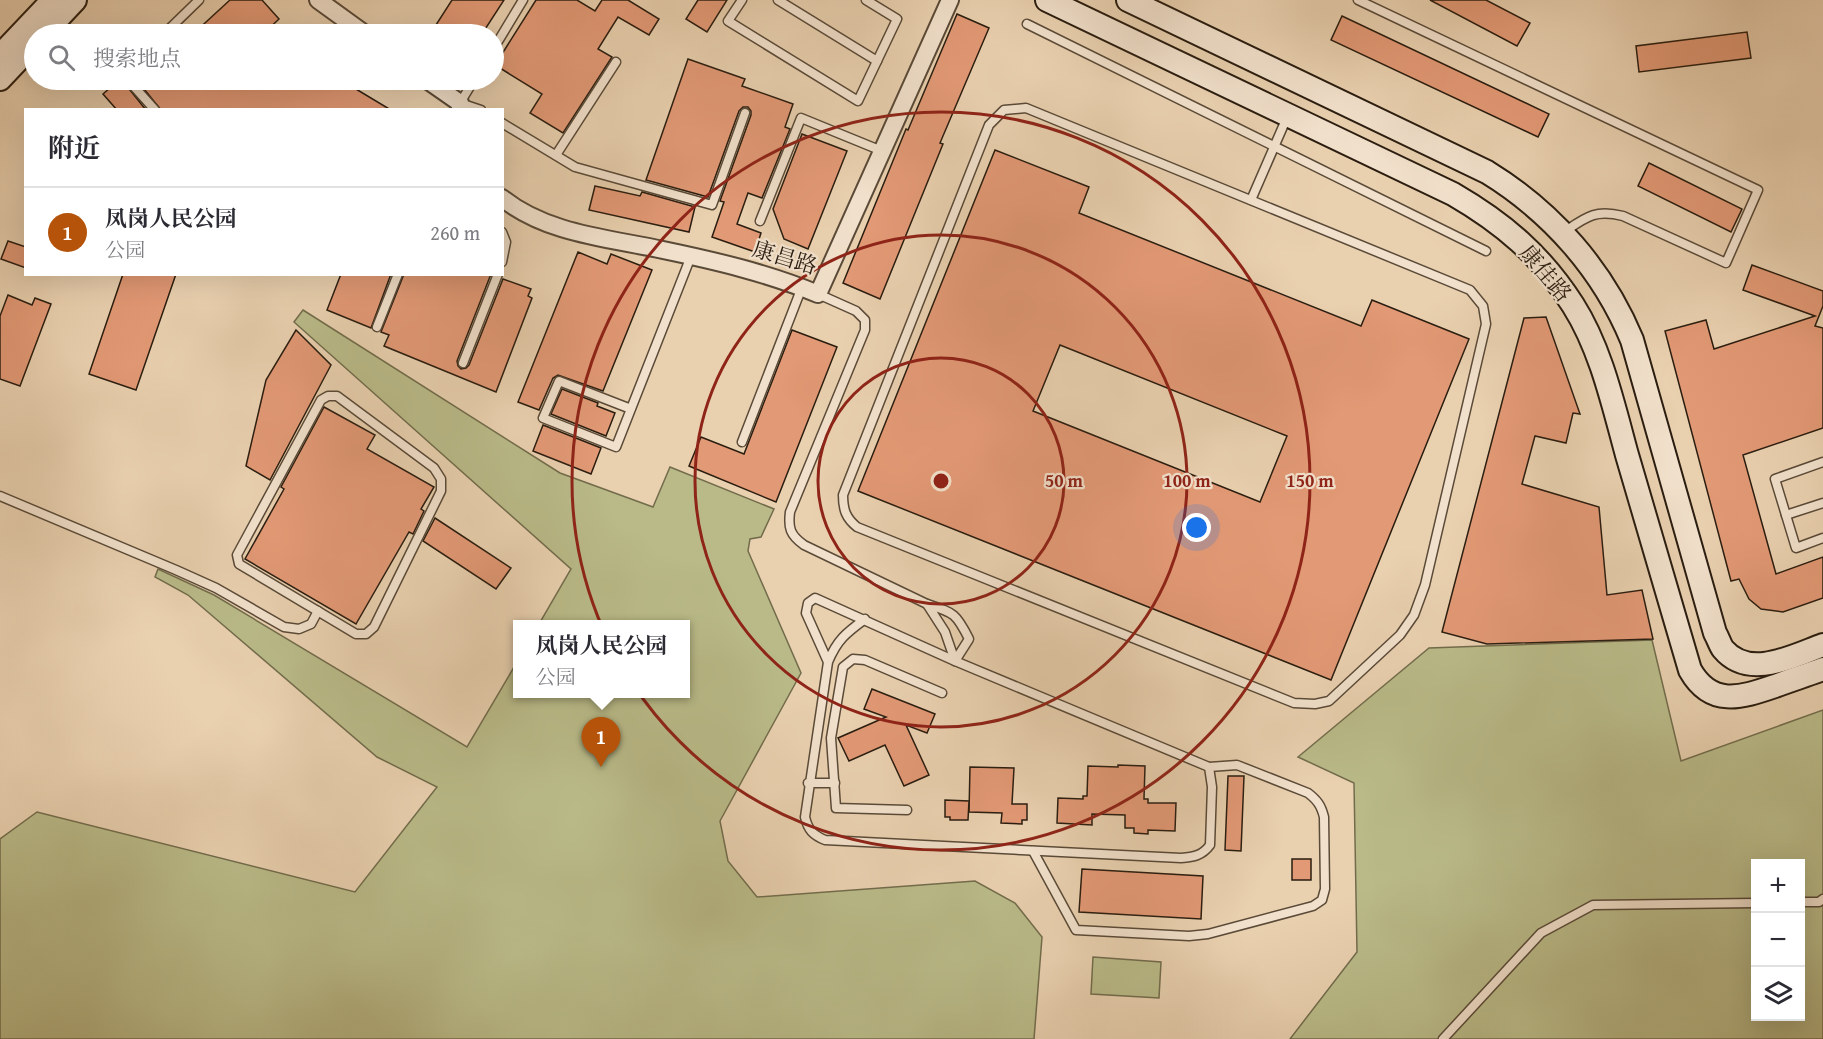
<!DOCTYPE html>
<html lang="zh">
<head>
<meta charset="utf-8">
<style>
  body { margin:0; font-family:"Gentium Book Plus","Noto Serif SC",serif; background:#f7f7f7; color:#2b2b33 }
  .controls { position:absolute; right:18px; bottom:18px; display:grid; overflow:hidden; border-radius:0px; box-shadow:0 6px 24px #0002 }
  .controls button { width:54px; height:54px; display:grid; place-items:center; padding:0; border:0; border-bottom:2px solid #e1e1e2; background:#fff; color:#2b2b33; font:30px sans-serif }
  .you { position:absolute; left:1197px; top:528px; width:21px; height:21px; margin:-15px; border:4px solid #fff; border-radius:50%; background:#1a73e8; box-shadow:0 0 0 9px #1a73e833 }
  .badge { display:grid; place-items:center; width:39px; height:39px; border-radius:50%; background:#b45309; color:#fff; font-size:20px; font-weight:700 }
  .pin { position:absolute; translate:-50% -50px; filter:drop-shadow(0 2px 3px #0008) }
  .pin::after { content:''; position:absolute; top:32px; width:21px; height:18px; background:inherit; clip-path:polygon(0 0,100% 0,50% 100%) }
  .popup { position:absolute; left:513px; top:620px; width:177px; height:78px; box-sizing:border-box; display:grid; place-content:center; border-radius:0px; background:#fff; filter:drop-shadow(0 2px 4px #0005); font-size:20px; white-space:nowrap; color:#7c7c81 }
  .popup b { font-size:22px; color:#2b2b33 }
  .popup::after { content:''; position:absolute; left:50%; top:100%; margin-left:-12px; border:12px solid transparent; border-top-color:#fff }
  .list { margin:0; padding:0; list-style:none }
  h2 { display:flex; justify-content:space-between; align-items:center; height:78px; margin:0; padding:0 24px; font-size:26px }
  h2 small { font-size:20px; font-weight:400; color:#7c7c81 }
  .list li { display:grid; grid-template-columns:39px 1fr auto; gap:18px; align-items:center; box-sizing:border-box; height:90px; padding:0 24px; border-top:2px solid #e1e1e2 }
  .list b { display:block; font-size:22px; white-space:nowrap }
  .list p { margin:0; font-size:20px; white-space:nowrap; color:#7c7c81 }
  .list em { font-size:20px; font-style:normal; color:#7c7c81 }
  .icon { flex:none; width:33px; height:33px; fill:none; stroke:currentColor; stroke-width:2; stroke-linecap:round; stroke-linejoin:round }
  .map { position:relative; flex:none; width:1823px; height:1039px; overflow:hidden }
  .search { position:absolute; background:#fff; box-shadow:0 6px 24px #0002; left:24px; top:24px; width:480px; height:66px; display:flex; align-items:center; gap:15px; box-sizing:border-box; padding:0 21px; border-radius:33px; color:#7c7c81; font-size:22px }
  .panel { position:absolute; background:#fff; box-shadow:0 6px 24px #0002; left:24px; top:108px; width:480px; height:168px; border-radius:0px }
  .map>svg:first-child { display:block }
</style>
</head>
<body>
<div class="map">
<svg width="1823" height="1039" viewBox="0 0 1823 1039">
  <rect width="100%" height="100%" fill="#e9d0af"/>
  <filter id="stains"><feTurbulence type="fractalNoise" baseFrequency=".00333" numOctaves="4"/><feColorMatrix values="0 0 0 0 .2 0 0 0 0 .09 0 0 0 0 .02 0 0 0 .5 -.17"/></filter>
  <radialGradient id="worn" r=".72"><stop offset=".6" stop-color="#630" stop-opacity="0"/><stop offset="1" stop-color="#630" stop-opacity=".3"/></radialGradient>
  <g fill="#b9ba88" stroke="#726c4c" stroke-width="1.5" fill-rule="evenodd">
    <polygon points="303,310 560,473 653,507 670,467 774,509 761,537 750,539 748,551 801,673 720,821 728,861 757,897 975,881 1015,903 1042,937 1034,1039 0,1039 0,839 37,812 355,892 437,787 377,757 188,595 155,577 158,569 214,595 467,747 517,662 517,694 685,694 685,624 539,624 571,569 294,322"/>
    <path d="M1652 640 1681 761 1823 710V1039H1290L1357 952 1354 783 1298 757 1429 648ZM1756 864H1800V1016H1756Z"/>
    <polygon points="1093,957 1161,962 1159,998 1091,994"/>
  </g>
  <g fill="#e29975" stroke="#2a1d10" stroke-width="1.5" fill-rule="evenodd">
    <polygon points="230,0 262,0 279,19 263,34 193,34"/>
    <polygon points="452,0 504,0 482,34 445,34 434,28"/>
    <polygon points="536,0 577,0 595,11 602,0 628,0 659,19 649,35 618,17 598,49 612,57 563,133 530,113 542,94 495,65"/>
    <polygon points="698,0 727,0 707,32 686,19"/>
    <polygon points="1430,0 1486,0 1530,23 1517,46"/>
    <polygon points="957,14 989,28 940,143 943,144 880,299 843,283 906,129 908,130"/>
    <polygon points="1342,16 1549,114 1538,137 1331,40"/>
    <polygon points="1747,32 1751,58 1639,72 1636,46"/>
    <polygon points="688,59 745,79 742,86 793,104 785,127 790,129 762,198 748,193 737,224 761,233 755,252 712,237 724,202 720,201 751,115 751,111 748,107 743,107 739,111 708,197 646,180"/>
    <polygon points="119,80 122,80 146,110 117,110 103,94"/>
    <polygon points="144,80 341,80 391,110 161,110 140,84"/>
    <polygon points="802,134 847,151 808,249 784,239 773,209"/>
    <path d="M995 150 1089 187 1079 213 1361 326 1372 300 1469 339 1331 680 858 491ZM1060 345 1287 436 1260 502 1033 411Z"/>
    <polygon points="1649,163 1742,209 1731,232 1638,186"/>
    <polygon points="595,186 640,196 642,192 695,207 689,232 589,210"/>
    <polygon points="8,241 26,247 26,268 1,259"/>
    <polygon points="578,252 607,264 611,254 652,270 603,391 558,375 553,378 539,410 518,402"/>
    <polygon points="1752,265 1823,291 1823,306 1815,326 1823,328 1823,428 1743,455 1776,574 1823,557 1823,598 1783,612 1761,609 1749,599 1739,579 1731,581 1665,331 1706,320 1714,349 1815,316 1743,290"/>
    <polygon points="123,274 176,274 136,390 89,374"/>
    <polygon points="341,274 391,274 371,328 327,310"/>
    <polygon points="404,274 491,274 457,361 458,366 461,369 466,368 469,365 503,279 531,289 528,296 532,298 496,392 384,346 389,335 381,332"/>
    <polygon points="8,295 32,305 35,298 51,304 20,386 0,379 0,316"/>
    <polygon points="1546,317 1580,414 1573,413 1566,443 1535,436 1522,484 1599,507 1607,595 1642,590 1653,639 1487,644 1442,632 1524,318"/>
    <polygon points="296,330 331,365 270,480 246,466 266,380"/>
    <polygon points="792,330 837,347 776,502 689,466 701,437 744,454"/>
    <polygon points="562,389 598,403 597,406 615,413 606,436 551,414"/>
    <polygon points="324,407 375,435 367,449 434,487 421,509 424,511 413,534 409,532 356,624 245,559 284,489 281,487"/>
    <polygon points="543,425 601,448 591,474 533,451"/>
    <polygon points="435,518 511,568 496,589 423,541"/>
    <polygon points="872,689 935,714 927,733 906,725 929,775 904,786 885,745 849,761 838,738 886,717 864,709"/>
    <polygon points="1118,765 1145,766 1144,799 1148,799 1148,803 1176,803 1175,831 1148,830 1148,834 1134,833 1134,828 1125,828 1125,815 1092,814 1092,825 1057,823 1058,798 1083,799 1083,796 1087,796 1088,766 1118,767"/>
    <polygon points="970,767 1014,768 1012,804 1027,804 1027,820 1022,820 1022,824 1001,823 1002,813 969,812"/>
    <polygon points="1228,776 1244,776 1241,851 1225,850"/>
    <polygon points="945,800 969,801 968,820 950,820 950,817 945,817"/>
    <rect x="1292" y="859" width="19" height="21"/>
    <polygon points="1082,869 1203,876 1201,919 1079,912"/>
  </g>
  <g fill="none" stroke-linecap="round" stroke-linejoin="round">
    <g stroke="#5a4a38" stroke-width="11">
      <g id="lane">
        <polyline points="742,0 728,21 858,101 897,19 866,0"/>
        <polyline points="778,0 877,61"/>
        <path d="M1358 0 1758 190 1726 263 1623 216C1595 209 1586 217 1564 232"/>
        <polyline points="1027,24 1486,251"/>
        <polyline points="164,34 199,0"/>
        <polyline points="494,48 523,0"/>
        <polyline points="128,80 155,110"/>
        <polyline points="474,80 460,103 481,110"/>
        <path d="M1026 108 1470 290 1483 306 1486 324 1425 585 1414 615 1400 635 1329 701 1315 704 1294 703 857 527C846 518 843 510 843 495L989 125 1004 110Z"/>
        <polyline points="502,123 575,167 712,205 745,113"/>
        <polyline points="556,155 616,62"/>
        <polyline points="1251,200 1288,115"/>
        <polyline points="760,221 801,118 882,151"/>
        <polyline points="502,232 506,242 502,262"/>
        <path d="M818 294 856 311 865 320V330L790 512C788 528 790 535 804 545L927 604"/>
        <polyline points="377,327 398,274"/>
        <polyline points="463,363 498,274"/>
        <polygon points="328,396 337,396 434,468 441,479 441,491 374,627 366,634 356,634 239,564 237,555 321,400"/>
        <polyline points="631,409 559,381 543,418 616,447 686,269 691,256"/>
        <polyline points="742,442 802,287"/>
        <polyline points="1823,462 1775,479 1796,548 1823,538"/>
        <polyline points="0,496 176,570 216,588 284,627 299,629 311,624 318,611"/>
        <polyline points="1786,515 1823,503"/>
        <path d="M927 604C954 613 956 613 969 639L955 661 945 632Z"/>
        <path d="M828 662 806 613 808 603 815 598 955 661 1209 767 1212 787 1210 845C1202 856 1193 857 1181 858L825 840C813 835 808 830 805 817L828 662C837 640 846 633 865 619"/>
        <polyline points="808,783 835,783"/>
        <polyline points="907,810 836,808 831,738 843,667 853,659 865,660 942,693"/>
        <path d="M1033 851 1076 930 1189 936 1208 934 1313 906 1322 900 1325 889 1324 817C1321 805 1317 800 1308 793L1237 765 1209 767"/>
        <polyline points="1800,902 1819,902 1823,899"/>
        <polyline points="1443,1039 1541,933 1593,905 1756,903"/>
      </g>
    </g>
    <g stroke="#5a4a38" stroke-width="20">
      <g id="street">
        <polyline points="318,0 365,34"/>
        <polyline points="427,80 460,103 460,110"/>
        <path d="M502 198C547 234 608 238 663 250 716 261 767 273 818 294L950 0"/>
      </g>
    </g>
    <g stroke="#2a1d10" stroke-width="26">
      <g id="secondary">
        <path d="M1047 0 1453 194C1503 223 1541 255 1573 305 1601 349 1613 404 1627 455 1648 526 1669 598 1690 670 1711 707 1740 698 1775 686 1791 680 1807 675 1823 669"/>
        <path d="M1128 0 1487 172C1552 212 1603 270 1632 340L1715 633C1718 638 1720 645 1723 649 1749 680 1793 656 1823 645"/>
        <polyline points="43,34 75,0"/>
        <polyline points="0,56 53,0"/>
        <polyline points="0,79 34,43"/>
      </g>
    </g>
    <use href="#lane" stroke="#f1e0cb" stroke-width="8"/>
    <use href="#street" stroke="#f1e0cb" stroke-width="16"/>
    <use href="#secondary" stroke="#f1e0cb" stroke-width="22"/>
  </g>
  <g fill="none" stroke="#8f2418" stroke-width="3">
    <circle cx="941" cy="481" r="123"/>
    <circle cx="941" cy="481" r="246"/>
    <circle cx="941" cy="481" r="369"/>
  </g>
  <g text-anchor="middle" stroke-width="4.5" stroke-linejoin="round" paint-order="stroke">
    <g font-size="22" fill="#2a1d10" stroke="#f1e0cb">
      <text transform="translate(785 257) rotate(17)" y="8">康昌路</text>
      <text transform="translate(1546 273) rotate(50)" y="8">康佳路</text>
    </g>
  </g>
  <circle cx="941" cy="481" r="9" fill="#8f2418" stroke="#f1e0cb" stroke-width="3"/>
  <g font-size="18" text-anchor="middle" font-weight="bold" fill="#8f2418" stroke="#f1e0cb" stroke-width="4.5" stroke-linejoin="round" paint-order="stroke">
    <text x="1064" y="487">50 m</text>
    <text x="1187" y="487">100 m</text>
    <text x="1310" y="487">150 m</text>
  </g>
  <rect width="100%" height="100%" filter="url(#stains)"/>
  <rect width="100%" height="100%" fill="url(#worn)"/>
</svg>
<div class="controls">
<button>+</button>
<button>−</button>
<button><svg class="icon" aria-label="layers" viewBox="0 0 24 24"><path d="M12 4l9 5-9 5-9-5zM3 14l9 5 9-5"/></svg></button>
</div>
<div class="you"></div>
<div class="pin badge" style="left:601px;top:767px">1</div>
<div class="popup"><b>凤岗人民公园</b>公园</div>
<div class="search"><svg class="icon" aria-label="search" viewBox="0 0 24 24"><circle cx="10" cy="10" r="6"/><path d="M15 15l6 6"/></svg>搜索地点</div>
<section class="panel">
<h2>附近<small></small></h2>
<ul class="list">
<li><span class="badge">1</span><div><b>凤岗人民公园</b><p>公园</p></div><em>260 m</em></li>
</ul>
</section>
</div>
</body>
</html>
